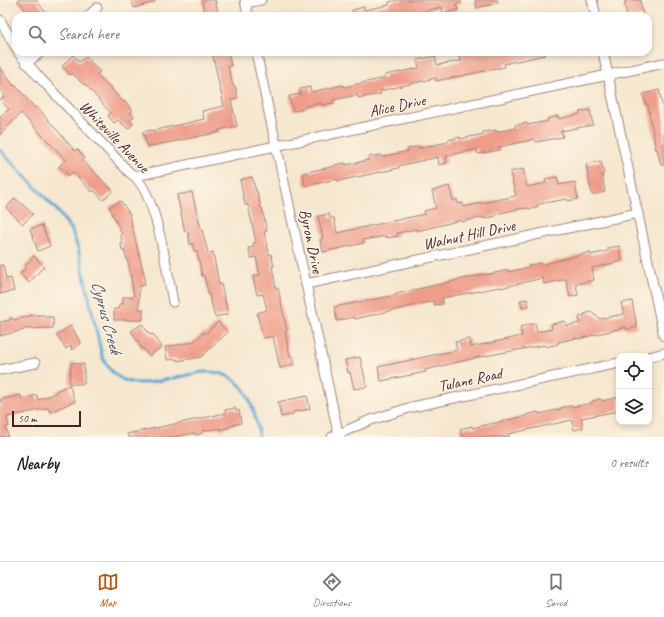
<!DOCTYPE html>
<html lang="en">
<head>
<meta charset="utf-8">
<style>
  body { margin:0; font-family:Caveat,sans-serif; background:#f6f6f6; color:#222 }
  .controls { position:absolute; right:12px; bottom:12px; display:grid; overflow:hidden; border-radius:8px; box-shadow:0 2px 6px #0003 }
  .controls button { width:36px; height:36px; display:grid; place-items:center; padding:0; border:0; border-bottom:1px solid #e0e0e0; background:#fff; color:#222; font:20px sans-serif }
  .scale { position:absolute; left:12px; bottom:10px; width:69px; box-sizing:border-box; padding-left:4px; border:2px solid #4a1f2b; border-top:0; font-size:11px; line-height:14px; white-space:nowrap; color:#4a1f2b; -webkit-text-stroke:3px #fcf5e5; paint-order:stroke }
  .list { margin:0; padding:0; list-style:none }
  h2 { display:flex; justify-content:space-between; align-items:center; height:52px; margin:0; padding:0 16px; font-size:17px }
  h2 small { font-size:13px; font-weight:400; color:#767676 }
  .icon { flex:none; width:22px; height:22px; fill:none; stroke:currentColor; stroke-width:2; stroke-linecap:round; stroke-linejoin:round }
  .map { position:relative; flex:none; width:664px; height:437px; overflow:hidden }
  .search { position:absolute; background:#fff; box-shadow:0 2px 6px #0003; left:12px; right:12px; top:12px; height:44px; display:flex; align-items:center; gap:10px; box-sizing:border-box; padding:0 14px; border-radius:12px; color:#767676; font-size:15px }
  .sheet { height:124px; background:#fff }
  nav { display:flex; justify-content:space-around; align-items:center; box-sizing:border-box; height:56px; border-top:1px solid #e0e0e0; background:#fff; font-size:11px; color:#767676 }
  nav a { display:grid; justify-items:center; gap:2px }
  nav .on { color:#b45309 }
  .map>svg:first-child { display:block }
</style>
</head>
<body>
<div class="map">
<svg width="664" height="437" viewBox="0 0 664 437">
  <rect width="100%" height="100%" fill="#fcf5e5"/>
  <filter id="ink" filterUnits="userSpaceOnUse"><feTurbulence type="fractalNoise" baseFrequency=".025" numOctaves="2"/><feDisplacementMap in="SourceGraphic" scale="8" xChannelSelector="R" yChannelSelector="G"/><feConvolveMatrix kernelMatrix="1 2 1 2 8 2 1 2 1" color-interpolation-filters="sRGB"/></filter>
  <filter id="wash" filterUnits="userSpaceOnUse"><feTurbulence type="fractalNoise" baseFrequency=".012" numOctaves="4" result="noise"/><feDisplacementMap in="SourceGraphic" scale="16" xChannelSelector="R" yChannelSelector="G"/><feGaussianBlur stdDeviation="0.9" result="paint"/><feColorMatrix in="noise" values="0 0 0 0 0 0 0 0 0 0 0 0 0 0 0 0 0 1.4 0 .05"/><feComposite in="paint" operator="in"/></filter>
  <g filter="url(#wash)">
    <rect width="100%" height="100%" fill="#f6e7cf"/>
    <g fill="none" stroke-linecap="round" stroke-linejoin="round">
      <path stroke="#5aa7d3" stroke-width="3" d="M0 150 55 208 71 229 78 248 102 356C116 387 138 386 168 379 180 377 192 374 204 372 245 370 254 404 259 437"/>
    </g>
    <g id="blocks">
      <g fill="#ef9d8a">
        <polygon points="17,0 36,0 48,16 31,16"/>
        <polygon points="132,0 155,0 155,2 134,8"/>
        <polygon points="202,0 215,0 219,16 205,16"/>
        <polygon points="399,0 461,0 461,3 456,4 458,10 443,13 442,7 404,16 354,16 352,10 364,7 365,10 389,5 389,2"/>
        <polygon points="475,0 497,0 498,3 477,8"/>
        <polygon points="625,0 640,0 643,16 627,16 624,3 626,3"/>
        <polygon points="212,52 228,53 231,66 228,66 233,86 235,86 238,98 231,100 237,126 219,130 220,132 147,147 143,132 152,130 152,131 204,119 202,111 224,106"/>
        <polygon points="459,52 545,52 545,55 504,64 505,67 436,81 436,78 380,91 381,94 358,98 358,95 333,100 334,103 321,105 321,103 304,107 304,109 293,111 289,96 301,94 300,89 310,87 311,92 343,85 344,87 385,78 385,75 419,68 417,60 435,56 437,65 461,61"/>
        <polygon points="73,55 79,62 86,57 100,72 97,74 123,102 124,101 133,111 130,113 134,117 130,120 133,124 128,129 123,124 121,123 118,120 114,123 108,116 111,113 85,84 84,85 72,73 70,75 62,66"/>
        <polygon points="0,67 14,86 15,85 35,108 37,107 75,151 77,149 85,158 82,160 113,191 103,200 94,190 92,192 75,174 72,172 69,176 59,166 66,160 21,113 0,135 0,117 9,109 0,100 5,96 0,90"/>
        <polygon points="659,90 664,114 664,165 661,165 657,149 656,150 648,105 646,105 643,94"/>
        <polygon points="590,110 593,125 561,131 563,137 536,142 535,139 499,147 500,150 478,154 477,149 446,156 447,163 439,165 438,157 398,166 399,168 338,181 338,179 305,186 303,173 335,166 335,165 345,163 346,165 369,160 369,157 381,155 381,157 408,151 407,149 419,146 419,148 448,142 448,140 460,137 460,139 484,134 483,132 496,130 496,132 516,128 515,125 527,123 528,125 548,121 547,119 558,116 559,119 580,114 579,112"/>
        <polygon points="601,161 604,174 602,174 605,192 592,195 586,164"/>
        <polygon points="523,169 527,187 546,183 545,179 557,177 559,185 575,182 578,199 568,201 567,199 544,203 537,205 537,208 529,209 528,208 518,209 496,214 496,216 484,219 483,217 461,222 461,220 417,231 417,229 397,233 398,236 387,238 386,236 363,240 364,243 323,252 320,239 323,238 318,216 329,214 330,218 334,218 337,233 425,214 424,211 436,208 432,191 449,186 453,200 457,200 458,204 463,203 463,207 516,196 510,172"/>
        <polygon points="252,177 256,191 257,191 261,208 262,208 267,231 264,232 269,255 271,254 274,266 272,266 276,289 278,288 287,331 285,332 290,356 292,356 294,364 280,368 273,336 263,338 257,313 267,310 263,294 257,295 253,276 260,275 256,257 251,258 248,248 254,247 253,243 256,242 248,205 245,205 240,180"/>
        <polygon points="192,192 201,230 202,230 208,253 213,252 219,284 221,284 228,314 215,317 206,284 204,276 202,276 197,251 194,251 193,244 190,244 188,231 185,232 177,195"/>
        <polygon points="15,198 33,214 23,224 6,208"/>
        <polygon points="121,201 130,215 129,216 132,223 131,223 145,278 144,279 145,285 139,286 139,309 143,309 143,320 114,320 114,309 119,309 119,304 123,304 123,297 134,297 129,266 124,250 122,251 121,244 123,243 120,235 122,234 109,207"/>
        <polygon points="42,225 50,246 38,251 30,229"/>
        <polygon points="619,246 622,261 592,268 594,280 576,284 578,295 570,297 566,279 544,284 543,278 500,288 500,287 442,298 443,304 434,305 434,301 355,319 354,317 337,321 334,307 397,295 396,294 485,274 485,275 509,270 509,272 529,267 528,265 541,263 541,265 590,252 590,255 608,251 608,248"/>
        <polygon points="34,256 44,266 29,283 20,274 26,268 24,267"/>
        <polygon points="0,265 3,265 6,279 11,278 14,291 0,294"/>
        <polygon points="527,299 529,306 522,308 520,300"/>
        <polygon points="632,301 637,327 626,330 626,327 578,339 577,338 558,342 558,344 546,347 545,345 479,357 425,370 426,372 381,381 378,367 457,350 455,342 470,339 471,347 522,336 520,327 535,323 537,332 552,329 551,324 565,321 566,326 580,323 579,317 584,316 584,314 591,312 600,319 624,314 621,303"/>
        <polygon points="30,315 44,315 44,317 53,317 53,328 24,329 24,330 0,336 0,322 10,320 11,317 14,320 30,316"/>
        <polygon points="218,322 228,332 201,357 177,361 177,359 167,360 165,347 193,342 204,332 205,334"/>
        <polygon points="142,324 150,335 153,334 162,347 149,356 143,348 142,349 131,331"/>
        <polygon points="71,325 81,344 71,350 72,345 66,349 57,335"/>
        <polygon points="360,357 367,387 354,389 350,372 348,373 345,360"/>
        <polygon points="71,363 84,364 84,384 69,384"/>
        <polygon points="69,385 75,401 50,412 48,408 7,417 9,427 6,427 8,437 0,437 0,400 21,395 21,399 37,395 38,400 56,393 56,391"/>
        <polygon points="307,396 310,409 293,412 293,414 281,417 278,402"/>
        <polygon points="619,397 619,411 581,418 583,428 574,430 572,420 508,434 509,437 462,437 460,429 472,426 472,428 526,416 526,415 538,412 539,414 561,409 560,408 572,406 572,407 592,403 592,401 601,399 602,401"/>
        <polygon points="235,408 236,411 239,410 241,423 230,426 230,427 220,430 220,428 202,431 203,433 196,435 195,433 174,437 128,437 127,434 217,415 226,413 225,410"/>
      </g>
    </g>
  </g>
  <g filter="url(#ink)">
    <use href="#blocks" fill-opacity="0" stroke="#a0837d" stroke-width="1"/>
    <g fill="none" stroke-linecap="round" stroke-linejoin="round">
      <g stroke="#a0837d" stroke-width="11">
        <g id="minor">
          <polyline points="245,0 248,16"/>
          <polyline points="592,0 596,16"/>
          <polyline points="246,3 261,0"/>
          <polyline points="88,16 97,8"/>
          <polyline points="0,20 16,48"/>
          <path d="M18 52 38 76 130 173C156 187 167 272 173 302"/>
          <polyline points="256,52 339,437"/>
          <polyline points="603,52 664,336"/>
          <polyline points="26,63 41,52"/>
          <polyline points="135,176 664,63"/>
          <polyline points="306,284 638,213"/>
          <polyline points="649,357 664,353"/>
          <polyline points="0,370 35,363"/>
          <polyline points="332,437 368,421 412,407 619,363"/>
        </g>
      </g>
      <use href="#minor" stroke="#fff" stroke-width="9"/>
    </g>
  </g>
  <g text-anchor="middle" stroke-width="3" stroke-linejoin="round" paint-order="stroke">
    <g font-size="16" fill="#4a1f2b" stroke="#fcf5e5">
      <text transform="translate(397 105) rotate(-12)" y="6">Alice Drive</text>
      <text transform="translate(115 136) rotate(46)" y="6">Whiteville Avenue</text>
      <text transform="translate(469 234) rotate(-12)" y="6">Walnut Hill Drive</text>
      <text transform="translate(312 241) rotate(78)" y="6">Byron Drive</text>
      <text transform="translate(470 379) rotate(-12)" y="6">Tulane Road</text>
    </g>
    <g font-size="17" font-style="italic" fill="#50556e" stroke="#fcf5e5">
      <text transform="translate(107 317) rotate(75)" y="6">Cyprus Creek</text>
    </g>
  </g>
</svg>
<div class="controls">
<button><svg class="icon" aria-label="locate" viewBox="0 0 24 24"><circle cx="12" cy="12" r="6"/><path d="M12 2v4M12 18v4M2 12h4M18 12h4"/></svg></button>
<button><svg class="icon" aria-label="layers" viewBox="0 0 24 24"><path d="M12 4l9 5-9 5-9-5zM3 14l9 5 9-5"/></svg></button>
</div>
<div class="scale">50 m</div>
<div class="search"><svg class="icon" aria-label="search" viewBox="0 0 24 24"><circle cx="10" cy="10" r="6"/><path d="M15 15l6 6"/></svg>Search here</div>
</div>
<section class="sheet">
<h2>Nearby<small>0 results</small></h2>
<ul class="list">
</ul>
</section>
<nav>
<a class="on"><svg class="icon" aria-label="map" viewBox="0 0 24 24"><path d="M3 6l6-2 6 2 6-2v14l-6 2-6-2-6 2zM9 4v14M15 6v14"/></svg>Map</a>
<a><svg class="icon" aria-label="directions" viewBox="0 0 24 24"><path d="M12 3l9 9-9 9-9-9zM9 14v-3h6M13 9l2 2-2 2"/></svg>Directions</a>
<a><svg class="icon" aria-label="saved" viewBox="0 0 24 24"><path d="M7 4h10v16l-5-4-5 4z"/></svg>Saved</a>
</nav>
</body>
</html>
